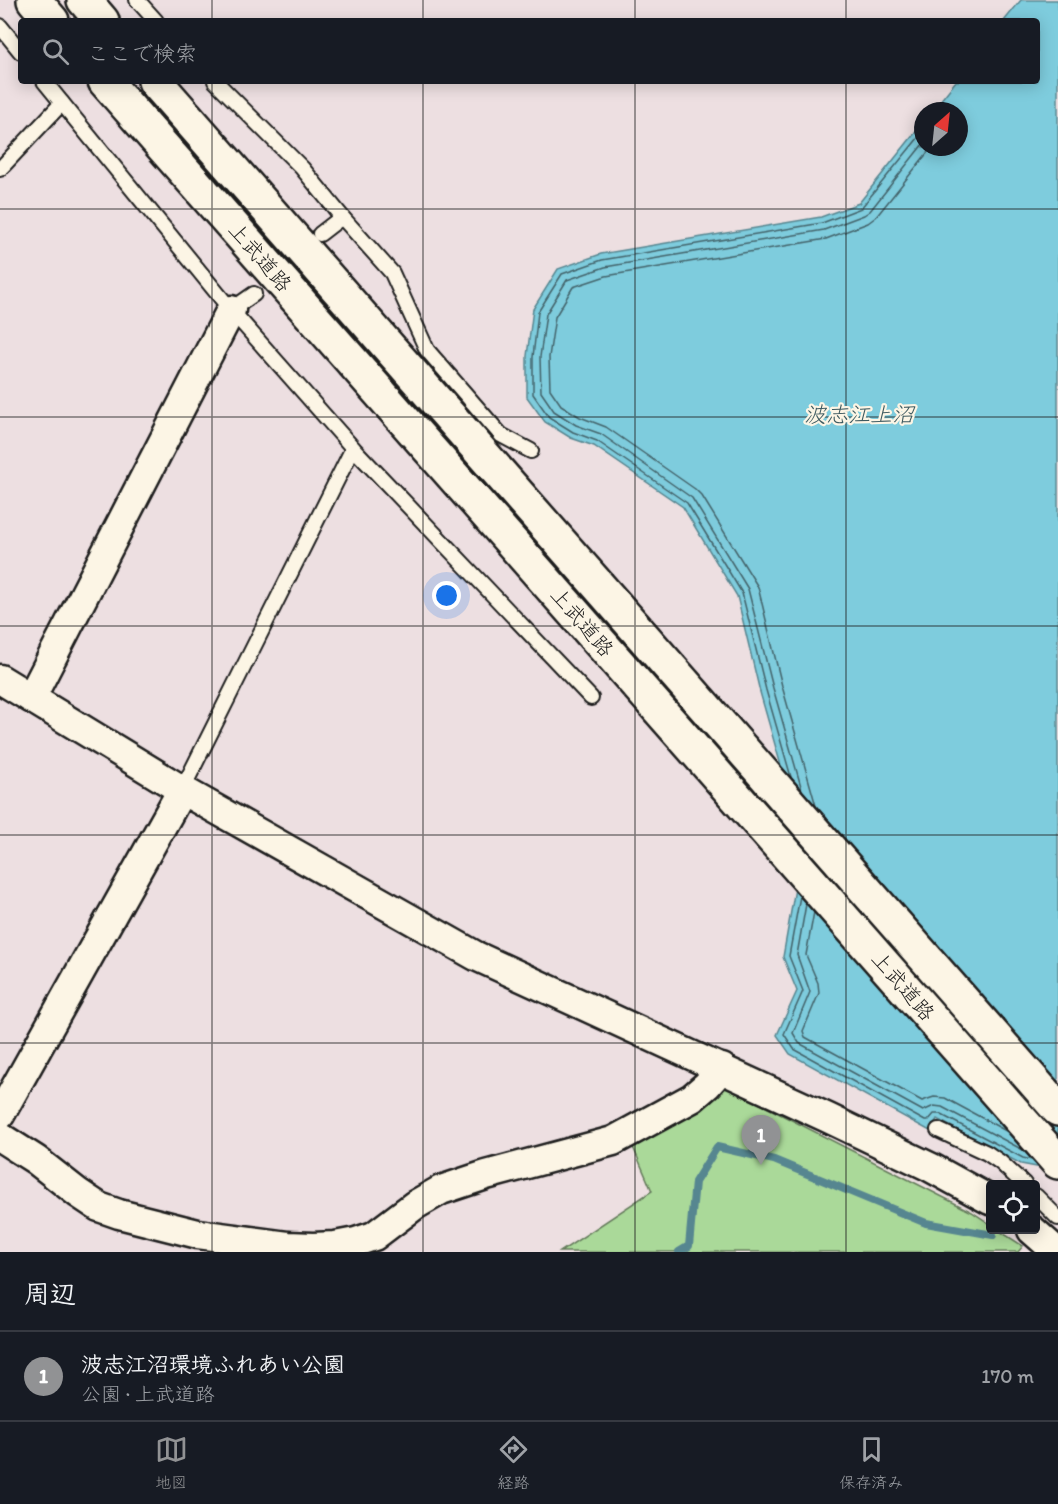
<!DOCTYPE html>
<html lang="ja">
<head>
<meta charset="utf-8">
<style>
  body { margin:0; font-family:Itim,"Klee One",sans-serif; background:#20242c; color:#f1f3f6 }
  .controls { position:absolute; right:18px; bottom:18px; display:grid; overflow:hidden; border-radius:6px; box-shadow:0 3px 15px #0003 }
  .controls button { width:54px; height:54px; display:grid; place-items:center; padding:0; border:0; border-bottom:2px solid #363941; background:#171b24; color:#f1f3f6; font:30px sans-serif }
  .compass { position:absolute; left:914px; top:102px; width:54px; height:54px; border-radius:50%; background:#171b24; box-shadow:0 3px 15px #0003; rotate:27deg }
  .you { position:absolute; left:447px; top:596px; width:21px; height:21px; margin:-15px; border:4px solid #fff; border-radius:50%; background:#1a73e8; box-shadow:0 0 0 9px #1a73e833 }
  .badge { display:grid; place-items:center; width:39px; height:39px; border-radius:50%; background:#919294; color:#fff; font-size:20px; font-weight:700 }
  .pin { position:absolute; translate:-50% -50px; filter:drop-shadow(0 2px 3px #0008) }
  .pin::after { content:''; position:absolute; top:32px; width:21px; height:18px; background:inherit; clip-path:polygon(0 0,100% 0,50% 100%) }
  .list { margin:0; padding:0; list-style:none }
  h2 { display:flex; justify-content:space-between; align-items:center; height:78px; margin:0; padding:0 24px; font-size:26px }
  h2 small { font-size:20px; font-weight:400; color:#9ea1a6 }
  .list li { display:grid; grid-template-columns:39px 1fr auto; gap:18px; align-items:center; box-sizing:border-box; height:90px; padding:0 24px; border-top:2px solid #363941 }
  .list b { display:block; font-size:22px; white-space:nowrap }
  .list p { margin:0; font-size:20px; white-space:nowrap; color:#9ea1a6 }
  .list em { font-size:20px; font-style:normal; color:#9ea1a6 }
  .icon { flex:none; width:33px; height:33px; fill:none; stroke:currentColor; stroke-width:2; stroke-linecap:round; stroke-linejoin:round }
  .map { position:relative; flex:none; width:1058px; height:1252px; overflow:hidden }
  .search { position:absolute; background:#171b24; box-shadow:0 3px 15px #0003; left:18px; right:18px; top:18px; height:66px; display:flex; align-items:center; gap:15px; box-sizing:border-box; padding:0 21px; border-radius:6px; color:#9ea1a6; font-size:22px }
  .sheet { height:168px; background:#171b24 }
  nav { display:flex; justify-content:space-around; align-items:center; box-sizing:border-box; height:84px; border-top:2px solid #363941; background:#171b24; font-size:16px; color:#9ea1a6 }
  nav a { display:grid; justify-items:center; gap:3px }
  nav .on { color:#919294 }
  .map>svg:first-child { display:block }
</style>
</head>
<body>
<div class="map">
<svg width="1058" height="1252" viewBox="0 0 1058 1252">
  <rect width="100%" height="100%" fill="#eddfe1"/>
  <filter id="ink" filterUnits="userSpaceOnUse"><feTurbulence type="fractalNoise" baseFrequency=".0167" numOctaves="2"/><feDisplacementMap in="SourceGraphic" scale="12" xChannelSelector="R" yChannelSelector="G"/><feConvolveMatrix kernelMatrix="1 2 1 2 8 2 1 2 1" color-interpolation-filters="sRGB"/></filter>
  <g filter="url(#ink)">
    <polygon fill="#aad999" stroke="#637a5a" stroke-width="1.5" points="723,1085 972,1212 990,1224 990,1230 998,1230 1023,1246 1018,1252 560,1252 652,1191 630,1140"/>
    <polygon fill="#7eccdd" stroke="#578690" stroke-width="1.5" points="1021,0 1058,0 1058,1171 1021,1164 937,1119 930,1131 790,1054 777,1035 797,991 783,957 803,843 760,692 737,596 683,507 594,446 571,438 545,422 527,397 527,356 533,309 558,269 601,254 821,217 859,203 923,123 923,147 959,147 959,111 932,111 956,81 1037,81 1037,21 1004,21"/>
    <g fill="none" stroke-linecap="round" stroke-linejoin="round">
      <g stroke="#436269" stroke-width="1.5">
        <polyline points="791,777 766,690 742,593 687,503 597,441 573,432 549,417 533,394 533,357 538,312 562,274 602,260 822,223 861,208 923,132"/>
        <polyline points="802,790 773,688 748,589 692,498 601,434 576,425 554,411 541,392 540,357 546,314 567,280 605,267 824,230 864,215 870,211 923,144"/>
        <polyline points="816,806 782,686 758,587 702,496 695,489 606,427 580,417 561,405 550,389 549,357 555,317 573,287 606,276 826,239 868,223 876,217 932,147"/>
        <polyline points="800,896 789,956 803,991 784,1034 794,1049 925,1121 928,1121 934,1114 940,1114 1023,1158 1032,1160"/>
        <polyline points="806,904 797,955 810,992 793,1033 799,1043 923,1111 934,1106 942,1107 1023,1150"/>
        <polyline points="814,912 806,955 818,983 819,993 803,1031 805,1037 922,1101 934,1097 945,1098 1006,1131"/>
      </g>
      <polyline stroke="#578690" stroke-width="8" points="679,1252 689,1246 695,1182 717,1147 774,1160 926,1223 993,1235"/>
      <g stroke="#1c1c1c" stroke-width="18">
        <g id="lane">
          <polyline points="137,0 156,21"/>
          <polyline points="0,26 21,52"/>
          <polyline points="44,81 231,310 353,448 182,790"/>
          <polyline points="215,81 302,168 342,217 320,234"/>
          <polyline points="0,169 62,103"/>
          <polyline points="342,217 392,273 427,350 501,435 531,451"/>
          <polyline points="231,310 254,294"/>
          <polyline points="353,448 591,698"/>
          <polyline points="938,1130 987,1153 1000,1162 1024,1184"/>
          <polyline points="1036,1196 1058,1218"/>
        </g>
      </g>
      <g stroke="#1c1c1c" stroke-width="33">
        <g id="street">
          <polyline points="0,679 182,790 476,956 828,1118 930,1167 990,1200"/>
          <polyline points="31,698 231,310"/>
          <polyline points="0,1115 182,790"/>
          <polyline points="0,1137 36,1160 78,1193 99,1207 119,1214 198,1234 288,1246 313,1247 335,1246 356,1242 374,1236 415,1205 441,1190 486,1175 613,1141 692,1098 707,1085 722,1068"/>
          <polyline points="1032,1230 1057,1252"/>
        </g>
      </g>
      <g stroke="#1c1c1c" stroke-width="38">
        <g id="highway">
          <polyline points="34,0 52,21"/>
          <polyline points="84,0 102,21"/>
          <polyline points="105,81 1058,1162"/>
          <polyline points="155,81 1058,1109"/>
        </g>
      </g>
      <use href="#lane" stroke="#fcf5e5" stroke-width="14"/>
      <use href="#street" stroke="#fcf5e5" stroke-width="28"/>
      <use href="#highway" stroke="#fcf5e5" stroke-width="33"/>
    </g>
  </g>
  <path fill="none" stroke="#1c1c1c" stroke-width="1.5" stroke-opacity="0.55" d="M212 0V21M423 0V21M635 0V21M846 0V21M212 81V1252M423 81V1252M635 81V1252M846 81V1252M0 209H1058M0 417H1058M0 626H1058M0 835H1058M0 1043H1058"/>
  <g text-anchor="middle" stroke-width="4.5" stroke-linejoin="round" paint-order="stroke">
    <g font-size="21" fill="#1c1c1c" stroke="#fcf5e5">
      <text transform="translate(260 257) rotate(49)" y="7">上武道路</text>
      <text transform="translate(582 622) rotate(49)" y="7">上武道路</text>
      <text transform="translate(903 986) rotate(49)" y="7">上武道路</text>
    </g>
    <g font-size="22" font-style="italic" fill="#3e5a60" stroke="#fcf5e5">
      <text x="859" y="422">波志江上沼</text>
    </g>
  </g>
</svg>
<div class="controls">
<button><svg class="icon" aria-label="locate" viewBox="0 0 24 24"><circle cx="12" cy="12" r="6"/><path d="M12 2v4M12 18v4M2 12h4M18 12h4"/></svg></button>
</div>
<svg class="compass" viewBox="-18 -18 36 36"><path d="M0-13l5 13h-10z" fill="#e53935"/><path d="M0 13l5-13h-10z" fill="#9ea1a6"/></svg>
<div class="you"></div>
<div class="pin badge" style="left:761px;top:1165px">1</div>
<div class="search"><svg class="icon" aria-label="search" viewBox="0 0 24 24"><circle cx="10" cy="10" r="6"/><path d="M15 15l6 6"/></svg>ここで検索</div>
</div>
<section class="sheet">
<h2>周辺<small></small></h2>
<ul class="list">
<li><span class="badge">1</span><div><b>波志江沼環境ふれあい公園</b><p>公園 · 上武道路</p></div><em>170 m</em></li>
</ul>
</section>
<nav>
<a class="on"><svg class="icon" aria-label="map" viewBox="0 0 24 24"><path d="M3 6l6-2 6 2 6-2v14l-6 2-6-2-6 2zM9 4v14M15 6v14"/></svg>地図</a>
<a><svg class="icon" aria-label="directions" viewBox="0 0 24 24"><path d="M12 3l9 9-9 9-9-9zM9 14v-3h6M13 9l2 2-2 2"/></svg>経路</a>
<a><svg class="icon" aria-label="saved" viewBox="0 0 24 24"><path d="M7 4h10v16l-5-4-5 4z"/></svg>保存済み</a>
</nav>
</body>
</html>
